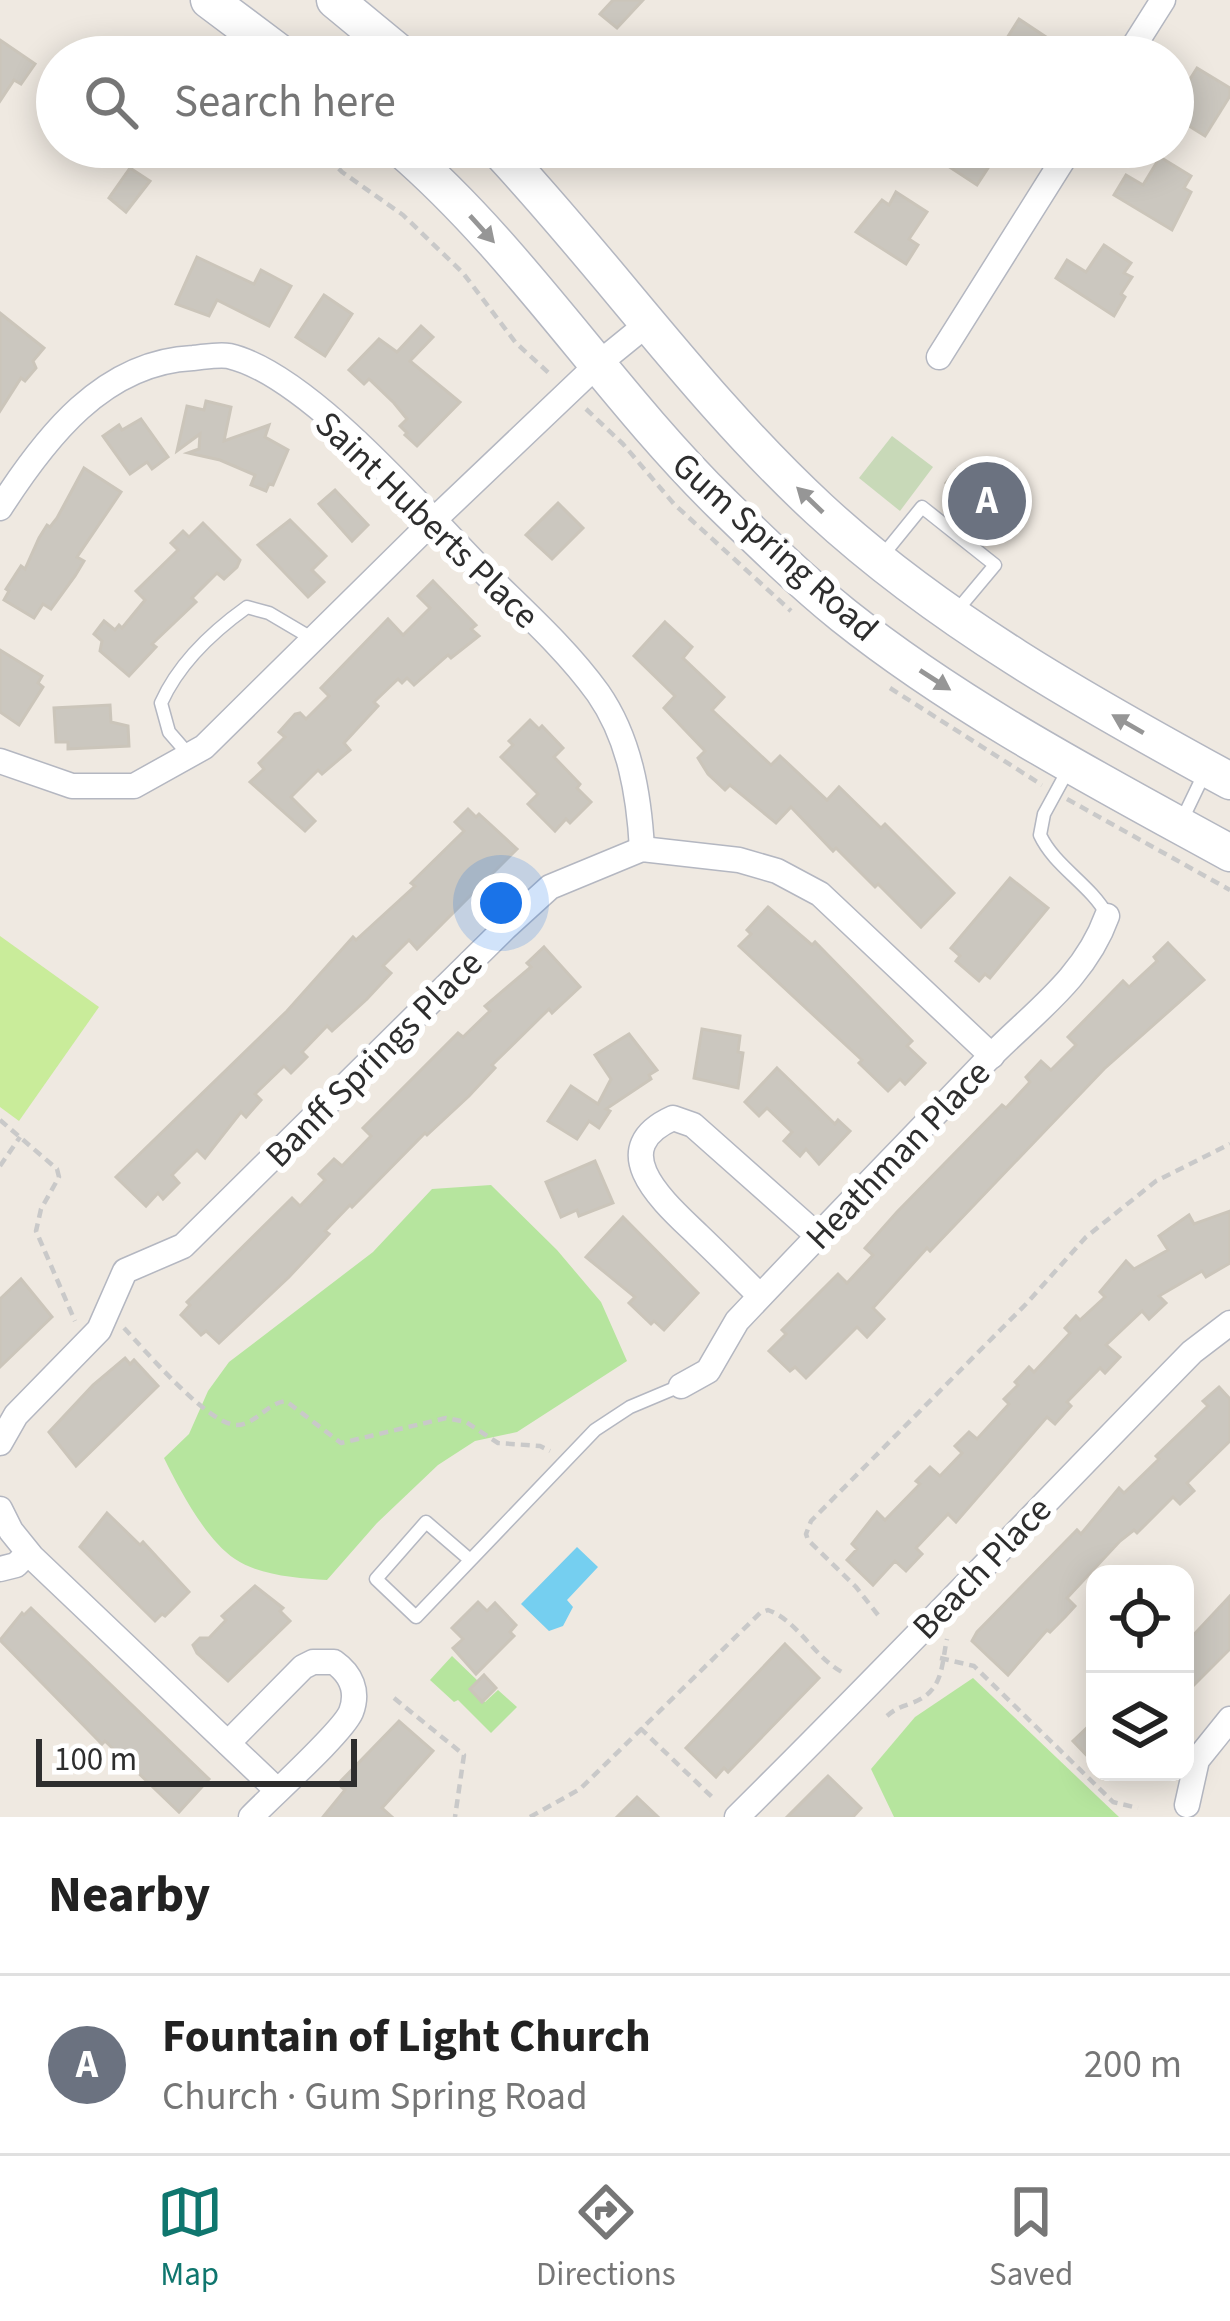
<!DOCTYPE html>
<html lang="en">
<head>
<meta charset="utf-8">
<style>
  body { margin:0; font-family:"Source Sans 3",sans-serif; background:#f2f2f2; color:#222 }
  .controls { position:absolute; right:36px; bottom:36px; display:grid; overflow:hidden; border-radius:24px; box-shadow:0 6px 30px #0003 }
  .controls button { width:108px; height:108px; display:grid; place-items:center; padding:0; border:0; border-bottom:3px solid #e0e0e0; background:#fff; color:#222; font:60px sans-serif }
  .scale { position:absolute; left:36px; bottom:30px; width:321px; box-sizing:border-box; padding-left:12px; border:6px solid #2e2e2e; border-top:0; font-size:33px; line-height:42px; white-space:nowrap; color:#2e2e2e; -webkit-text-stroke:9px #fff; paint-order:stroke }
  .you { position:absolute; left:501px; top:903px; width:42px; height:42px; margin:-30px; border:9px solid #fff; border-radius:50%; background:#1a73e8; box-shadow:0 0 0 18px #1a73e833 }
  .badge { display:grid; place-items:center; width:78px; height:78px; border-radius:50%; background:#0f766e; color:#fff; font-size:39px; font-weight:700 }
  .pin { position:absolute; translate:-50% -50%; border:6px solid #fff; box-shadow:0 3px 12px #0006 }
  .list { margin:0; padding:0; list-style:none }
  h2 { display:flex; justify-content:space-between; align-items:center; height:156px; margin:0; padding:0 48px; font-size:51px }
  h2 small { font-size:39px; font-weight:400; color:#767676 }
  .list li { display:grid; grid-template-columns:78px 1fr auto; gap:36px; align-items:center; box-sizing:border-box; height:180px; padding:0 48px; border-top:3px solid #e0e0e0 }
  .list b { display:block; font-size:45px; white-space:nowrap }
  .list p { margin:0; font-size:39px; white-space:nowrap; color:#767676 }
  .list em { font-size:39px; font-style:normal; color:#767676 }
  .icon { flex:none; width:66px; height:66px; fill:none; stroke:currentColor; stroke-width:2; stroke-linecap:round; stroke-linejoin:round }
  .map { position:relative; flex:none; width:1230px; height:1817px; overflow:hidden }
  .search { position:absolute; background:#fff; box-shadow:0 6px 30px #0003; left:36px; right:36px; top:36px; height:132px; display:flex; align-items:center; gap:30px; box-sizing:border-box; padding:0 42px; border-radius:66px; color:#767676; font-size:45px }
  .sheet { height:336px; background:#fff }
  nav { display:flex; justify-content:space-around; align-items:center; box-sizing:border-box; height:168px; border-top:3px solid #e0e0e0; background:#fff; font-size:33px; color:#767676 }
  nav a { display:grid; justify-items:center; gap:6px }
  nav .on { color:#0f766e }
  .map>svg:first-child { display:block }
</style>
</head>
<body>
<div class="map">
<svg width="1230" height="1817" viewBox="0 0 1230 1817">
  <rect width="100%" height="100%" fill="#efe9e1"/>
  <g fill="#b6e59e">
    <path d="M491 1185 557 1250 601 1302 627 1361 517 1432 475 1441 438 1465 377 1523 327 1580C298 1578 260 1576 235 1559 206 1540 179 1489 164 1458L189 1434 208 1391 229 1362 373 1252 432 1189Z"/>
    <polygon points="452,1656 479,1682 472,1689 485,1702 498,1690 517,1707 491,1733 458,1700 454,1702 430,1680"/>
    <polygon points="973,1678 1119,1817 894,1817 871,1769 915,1717"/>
  </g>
  <polygon fill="#c8d9b8" points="892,436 933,467 900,511 859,478"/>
  <polygon fill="#c9ec9a" points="0,936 99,1007 19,1121 0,1107"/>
  <polygon fill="#75cff0" points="577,1547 598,1567 567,1600 573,1607 563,1626 549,1631 521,1604"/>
  <g fill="#cbc7bf" stroke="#cbc5ba" stroke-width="3">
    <polygon points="613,0 643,0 617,28 600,14"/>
    <polygon points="1019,19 1046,37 1033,57 995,57"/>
    <polygon points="0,40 35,64 21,84 14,80 0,101"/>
    <polygon points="1197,68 1230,88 1230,96 1205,136 1173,116 1173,91 1180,95"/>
    <polygon points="919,147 983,147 977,157 990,165 977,185"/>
    <polygon points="1160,157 1191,176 1184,188 1191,192 1172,230 1114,195 1126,175 1143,185"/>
    <polygon points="130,168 150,181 126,212 109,198"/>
    <polygon points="896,192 927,212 909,239 918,245 906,264 856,232 882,200 889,205"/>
    <polygon points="1104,245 1131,263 1124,273 1132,277 1121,294 1125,297 1114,316 1056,278 1067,260 1086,272"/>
    <polygon points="197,257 254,284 261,270 291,286 269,326 217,300 209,316 176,304"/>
    <polygon points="324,295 352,314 325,356 296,337"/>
    <polygon points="0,313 44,348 33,361 36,368 25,381 21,378 0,411"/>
    <polygon points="421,326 433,337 410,361 460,402 417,446 405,435 407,433 400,426 407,419 394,403 369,379 364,384 349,370 379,339 397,352"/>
    <polygon points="206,401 231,407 224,441 269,425 265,437 288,450 273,485 269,484 266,491 251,485 255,475 220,460 188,453 199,449 200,434 177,451 187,406 204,410"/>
    <polygon points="141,419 168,457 152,469 147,462 130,474 103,436 119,425 122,430"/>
    <polygon points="84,468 121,492 77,557 84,561 75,576 51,609 43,604 34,618 4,600 9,591 6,589 21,566 25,569 39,538 47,525 50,527 57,518"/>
    <polygon points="956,470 983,491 1003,475 1016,485 991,518 946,483"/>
    <polygon points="335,490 368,525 352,541 319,504"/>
    <polygon points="558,503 583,528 552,559 526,535"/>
    <polygon points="290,520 326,556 312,570 324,582 308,597 258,545"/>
    <polygon points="203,523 240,560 237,567 224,579 217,573 192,598 196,602 152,644 156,647 129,676 100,651 102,641 94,634 104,621 115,630 119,625 122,628 145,600 136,591 178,550 171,543 183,531 189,537"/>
    <polygon points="433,581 476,625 471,629 479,636 451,658 448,655 414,685 407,678 402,683 398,679 374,702 378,706 344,743 350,750 322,774 318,770 291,797 315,821 305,831 250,782 264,769 259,763 285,737 279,732 295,714 300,713 306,719 329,696 321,688 388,619 403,635 430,608 418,596"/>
    <polygon points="665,622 692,647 683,658 724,697 712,710 771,765 780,756 827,800 839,787 881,828 885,824 954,893 921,927 878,884 875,887 836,848 833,851 791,807 776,823 730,785 725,790 708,774 698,758 705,751 664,708 675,696 634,656"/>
    <polygon points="0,650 42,676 38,683 43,687 19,725 0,712"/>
    <polygon points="110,705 111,722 128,726 129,746 68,749 68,742 56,742 54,708"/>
    <polygon points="530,720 539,729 542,726 563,748 554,757 580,784 577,788 591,802 570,823 566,819 555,831 528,804 538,794 501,757 513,745 509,741"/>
    <polygon points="468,809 476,817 479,814 517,849 417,949 409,940 383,966 391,973 367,999 332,1031 327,1026 302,1052 307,1057 291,1073 284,1066 255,1094 261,1100 246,1117 241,1112 205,1158 197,1150 172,1175 179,1183 163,1199 158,1193 146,1206 116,1177 287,1011 353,937 356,940 415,886 411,883 464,831 455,822"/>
    <polygon points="1010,878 1048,908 990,978 985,974 979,981 956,961 960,956 951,948"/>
    <polygon points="768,907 812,945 815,942 912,1041 907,1046 925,1063 905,1084 900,1079 888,1091 859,1063 862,1060 739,946 751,934 747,930"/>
    <polygon points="1168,943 1204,980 1104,1069 930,1251 927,1248 873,1308 884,1319 867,1337 857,1327 806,1378 795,1367 790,1371 769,1351 786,1334 782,1330 838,1274 847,1283 873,1255 865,1248 897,1212 1002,1105 1006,1108 1030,1082 1026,1077 1041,1061 1051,1070 1076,1045 1068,1037 1123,981 1129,987 1157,961 1154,957"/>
    <polygon points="544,947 580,987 552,1013 549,1009 492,1065 495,1068 469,1096 427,1135 425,1133 352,1207 350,1205 325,1231 329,1234 289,1277 219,1343 206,1331 201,1335 181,1315 190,1305 187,1302 292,1198 300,1206 325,1180 319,1174 334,1159 342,1166 371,1136 363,1128 458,1033 463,1037 490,1011 485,1006 531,967 527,963"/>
    <polygon points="702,1029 740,1036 738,1052 743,1053 738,1088 694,1078"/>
    <polygon points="629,1034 657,1070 649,1075 651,1079 606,1109 610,1111 599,1128 589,1121 577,1139 548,1121 571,1086 598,1104 611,1079 595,1055"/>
    <polygon points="777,1068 835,1124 838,1120 850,1131 819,1164 806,1149 800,1156 784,1141 792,1132 767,1108 759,1116 745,1102"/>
    <polygon points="595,1161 613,1203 579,1216 577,1210 561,1217 546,1182"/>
    <polygon points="1230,1211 1230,1263 1206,1277 1202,1271 1159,1296 1166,1303 1149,1319 1142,1311 1106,1345 1120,1357 1105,1373 1100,1368 1067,1402 1071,1406 1055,1424 1047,1417 956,1522 948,1514 916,1548 922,1554 906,1571 895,1561 873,1585 847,1560 857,1549 852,1544 877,1512 885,1520 920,1484 916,1481 930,1467 940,1476 962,1453 955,1446 969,1432 977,1439 1009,1404 1004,1399 1018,1385 1015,1382 1029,1367 1034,1372 1070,1333 1065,1328 1076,1316 1080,1320 1105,1297 1100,1292 1126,1261 1134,1269 1168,1250 1159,1236 1189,1215 1194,1224"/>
    <polygon points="623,1217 698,1293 664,1330 654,1321 651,1324 629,1303 635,1297 586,1257"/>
    <polygon points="21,1279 52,1317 0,1367 0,1299"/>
    <polygon points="125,1358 130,1364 134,1360 158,1386 76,1466 49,1432 93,1385"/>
    <polygon points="1219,1387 1230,1399 1230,1441 1187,1483 1194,1491 1180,1504 1173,1497 1137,1533 1134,1530 1120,1541 1067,1598 1075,1606 1065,1617 1050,1632 1047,1630 1008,1675 972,1641 977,1632 1077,1530 1081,1534 1119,1488 1124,1493 1159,1459 1156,1456 1208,1406 1203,1401"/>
    <polygon points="107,1513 140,1545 143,1542 189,1592 165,1616 162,1614 155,1621 80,1547"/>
    <polygon points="255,1586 283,1608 280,1611 290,1621 228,1681 197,1653 193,1645 200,1638 209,1638 226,1620 222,1616"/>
    <polygon points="1230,1596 1230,1649 1185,1694 1185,1644"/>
    <polygon points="478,1602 487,1611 495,1603 516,1625 510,1632 514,1636 476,1674 453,1648 463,1639 452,1628"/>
    <polygon points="31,1608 209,1779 179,1812 105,1741 102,1744 0,1640 22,1613 24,1615"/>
    <polygon points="785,1644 819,1678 728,1772 724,1768 716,1777 686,1748"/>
    <polygon points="484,1675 496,1688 482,1702 470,1689"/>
    <polygon points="1095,1720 1095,1764 1073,1741"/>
    <polygon points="399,1721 433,1751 382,1808 392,1817 323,1817 345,1790 338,1784"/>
    <polygon points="828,1776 861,1808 853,1817 787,1817"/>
    <polygon points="637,1797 658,1817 617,1817"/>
  </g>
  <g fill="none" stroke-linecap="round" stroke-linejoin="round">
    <g stroke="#b4b7c1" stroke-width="15">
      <g id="lane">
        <polyline points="883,555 922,507 995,565 954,614"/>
        <path d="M189 755 169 732 161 703C178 665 212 632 247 607L269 613 313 639"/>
        <path d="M1068 770 1044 814 1040 835C1055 867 1090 884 1107 915"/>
        <polyline points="1181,822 1206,770"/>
        <polyline points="469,1559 426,1522 376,1579 416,1617 595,1430 630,1407 680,1386"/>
      </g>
    </g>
    <g stroke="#b4b7c1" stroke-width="27">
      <g id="street">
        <polyline points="1127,57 1163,0"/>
        <polyline points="939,357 1071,147"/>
        <path d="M0 508C45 438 103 362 193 358 204 357 219 354 229 356 307 374 422 509 479 567 519 607 565 647 598 693 630 739 639 795 642 849"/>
        <polyline points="0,761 72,786 134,786 204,747 434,520 598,364 646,325"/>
        <path d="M760 1296C740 1276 719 1255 698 1235 666 1204 602 1150 673 1118L693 1125 818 1236"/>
        <path d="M681 1386 708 1371 737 1321C819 1234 902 1149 985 1062 1030 1015 1084 980 1107 916"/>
        <polyline points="0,1443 16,1415 99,1330 125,1271 183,1246 505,928 550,887 642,849 739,860 777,871 820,894 992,1056"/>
        <polyline points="0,1509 11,1531 32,1557 277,1790"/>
        <polyline points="0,1569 16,1565 28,1553"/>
        <path d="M228 1743 303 1667 313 1662H334C351 1674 359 1691 351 1712 342 1733 271 1796 251 1817"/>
        <polyline points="1187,1805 1197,1760 1230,1719"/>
        <path d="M737 1817C891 1665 1040 1507 1192 1352L1230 1323"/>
      </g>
    </g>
    <g stroke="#b4b7c1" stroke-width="39">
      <g id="secondary">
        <polyline points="209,0 285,57"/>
        <polyline points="335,0 404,57"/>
        <path d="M399 147C521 252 607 391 722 504 761 542 801 581 843 615 961 709 1099 781 1230 853"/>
        <path d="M496 147C607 265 699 398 819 509 939 620 1087 703 1230 781"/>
      </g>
    </g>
    <g stroke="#c9c9c9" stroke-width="4.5" stroke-dasharray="9 6" stroke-linecap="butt">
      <polyline points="318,147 342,172 403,215 463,273 516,343 551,375"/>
      <polyline points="586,409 623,444 674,504 791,611"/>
      <polyline points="890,688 1042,785"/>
      <polyline points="1067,799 1230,890"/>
      <polyline points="0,1120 57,1169 59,1177 41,1209 36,1231 75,1321"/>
      <polyline points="0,1166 20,1137"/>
      <path d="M124 1328C145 1350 208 1425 237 1425 255 1425 267 1403 286 1401L341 1443 446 1418 466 1422 498 1443 540 1446 550 1451"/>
      <polyline points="878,1615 856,1587 808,1540 806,1534 811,1521 1026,1304 1086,1237 1156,1181 1230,1144"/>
      <polyline points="940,1658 974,1666 1113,1802 1138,1808"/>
      <polyline points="394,1698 464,1755 455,1817"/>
      <path d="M887 1716C896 1708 901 1707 912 1703 944 1691 941 1666 947 1639"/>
      <polyline points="640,1728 712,1797"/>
      <path d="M530 1817 580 1789 760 1613 768 1610C800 1622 815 1660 846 1674"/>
    </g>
    <use href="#lane" stroke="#fff" stroke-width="12"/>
    <use href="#street" stroke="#fff" stroke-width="24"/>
    <use href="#secondary" stroke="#fff" stroke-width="36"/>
  </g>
  <defs><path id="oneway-solid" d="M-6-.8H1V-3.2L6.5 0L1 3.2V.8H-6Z" transform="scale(3)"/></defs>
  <g fill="#969696">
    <use href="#oneway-solid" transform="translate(482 229) rotate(48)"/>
    <use href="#oneway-solid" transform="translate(810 500) rotate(-136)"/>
    <use href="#oneway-solid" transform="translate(935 680) rotate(33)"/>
    <use href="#oneway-solid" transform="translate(1128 724) rotate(-150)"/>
  </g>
  <g text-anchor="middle" stroke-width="12" stroke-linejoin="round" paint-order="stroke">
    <g font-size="36" fill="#2e2e2e" stroke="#fff">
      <text transform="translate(428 519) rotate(44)" y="13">Saint Huberts Place</text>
      <text transform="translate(776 546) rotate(42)" y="13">Gum Spring Road</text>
      <text transform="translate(373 1058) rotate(-45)" y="13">Banff Springs Place</text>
      <text transform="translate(897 1154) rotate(-46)" y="13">Heathman Place</text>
      <text transform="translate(981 1567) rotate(-46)" y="13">Beach Place</text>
    </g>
  </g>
</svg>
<div class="controls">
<button><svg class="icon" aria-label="locate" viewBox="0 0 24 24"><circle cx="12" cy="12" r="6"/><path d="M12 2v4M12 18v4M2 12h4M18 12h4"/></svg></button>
<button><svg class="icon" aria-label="layers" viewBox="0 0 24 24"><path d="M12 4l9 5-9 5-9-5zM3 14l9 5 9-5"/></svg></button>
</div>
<div class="scale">100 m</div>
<div class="you"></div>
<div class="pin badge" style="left:987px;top:501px;background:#6b7280">A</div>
<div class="search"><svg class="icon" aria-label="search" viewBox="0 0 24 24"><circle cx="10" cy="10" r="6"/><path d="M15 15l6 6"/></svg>Search here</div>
</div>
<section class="sheet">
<h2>Nearby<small></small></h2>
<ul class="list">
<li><span class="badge" style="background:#6b7280">A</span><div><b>Fountain of Light Church</b><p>Church · Gum Spring Road</p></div><em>200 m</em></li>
</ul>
</section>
<nav>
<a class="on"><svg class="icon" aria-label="map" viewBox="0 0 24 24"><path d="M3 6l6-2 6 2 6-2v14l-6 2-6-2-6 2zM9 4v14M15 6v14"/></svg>Map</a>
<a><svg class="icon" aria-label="directions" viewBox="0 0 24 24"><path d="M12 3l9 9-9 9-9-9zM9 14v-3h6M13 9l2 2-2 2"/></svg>Directions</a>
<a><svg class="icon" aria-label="saved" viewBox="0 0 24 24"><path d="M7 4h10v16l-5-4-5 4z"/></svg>Saved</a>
</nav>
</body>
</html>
